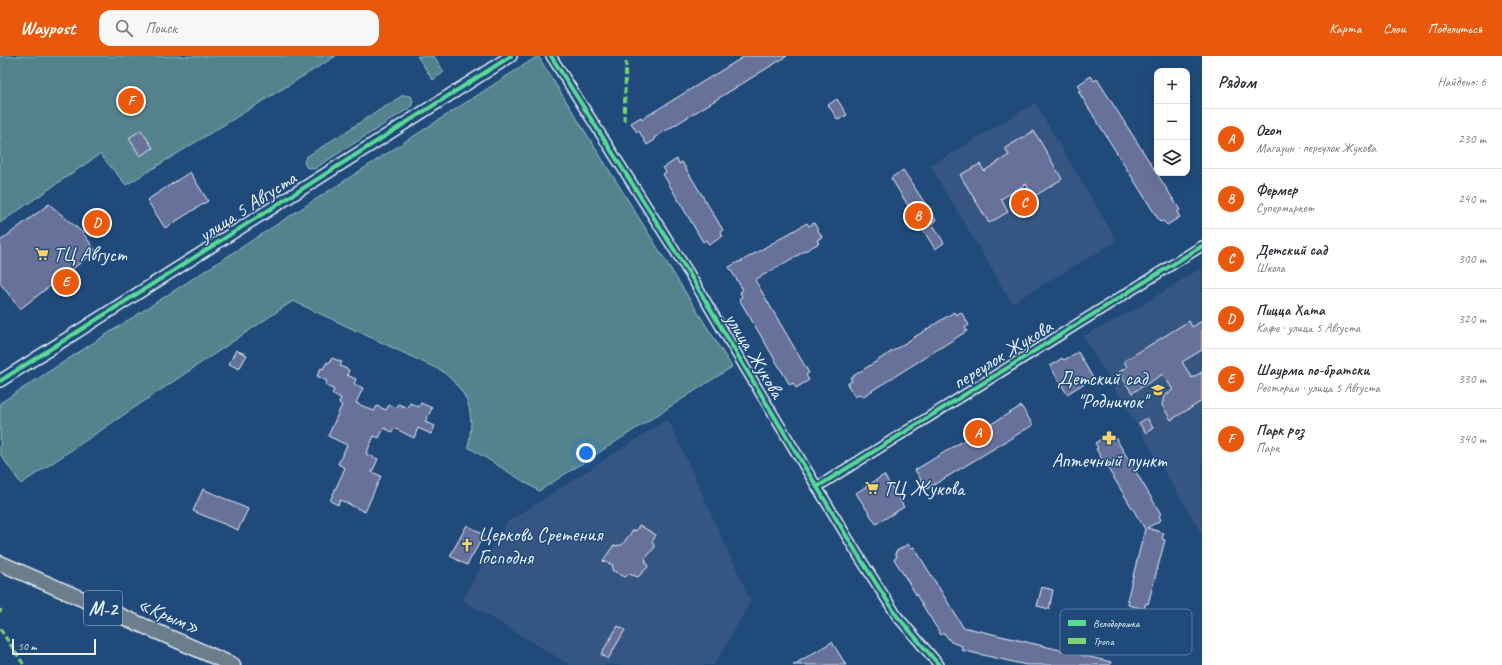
<!DOCTYPE html>
<html lang="ru">
<head>
<meta charset="utf-8">
<style>
  body { margin:0; font-family:Caveat,sans-serif; background:#f7f7f7; color:#2b2b33 }
  .controls { position:absolute; right:12px; top:12px; display:grid; overflow:hidden; border-radius:8px; box-shadow:0 4px 16px #0002 }
  .controls button { width:36px; height:36px; display:grid; place-items:center; padding:0; border:0; border-bottom:1px solid #e1e1e2; background:#fff; color:#2b2b33; font:20px sans-serif }
  .scale { position:absolute; left:12px; bottom:10px; width:84px; box-sizing:border-box; padding-left:4px; border:2px solid #e8f1f8; border-top:0; font-size:11px; line-height:14px; white-space:nowrap; color:#e8f1f8; -webkit-text-stroke:3px #1f4a7a; paint-order:stroke }
  .you { position:absolute; left:586px; top:397px; width:14px; height:14px; margin:-10px; border:3px solid #fff; border-radius:50%; background:#1a73e8; box-shadow:0 0 0 6px #1a73e833 }
  .badge { display:grid; place-items:center; width:26px; height:26px; border-radius:50%; background:#ea580c; color:#fff; font-size:13px; font-weight:700 }
  .pin { position:absolute; translate:-50% -50%; border:2px solid #fff; box-shadow:0 1px 4px #0006 }
  .list { margin:0; padding:0; list-style:none }
  h2 { display:flex; justify-content:space-between; align-items:center; height:52px; margin:0; padding:0 16px; font-size:17px }
  h2 small { font-size:13px; font-weight:400; color:#7c7c81 }
  .list li { display:grid; grid-template-columns:26px 1fr auto; gap:12px; align-items:center; box-sizing:border-box; height:60px; padding:0 16px; border-top:1px solid #e1e1e2 }
  .list b { display:block; font-size:15px; white-space:nowrap }
  .list p { margin:0; font-size:13px; white-space:nowrap; color:#7c7c81 }
  .list em { font-size:13px; font-style:normal; color:#7c7c81 }
  .icon { flex:none; width:22px; height:22px; fill:none; stroke:currentColor; stroke-width:2; stroke-linecap:round; stroke-linejoin:round }
  .map { position:relative; flex:none; width:1202px; height:609px; overflow:hidden }
  header { display:flex; align-items:center; gap:24px; box-sizing:border-box; height:56px; padding:0 20px; background:#ea580c; color:#fff }
  header strong { font-size:19px }
  nav { display:flex; gap:22px; margin-inline-start:auto; font-size:14px }
  .search { width:280px; height:36px; background:#f7f7f7; display:flex; align-items:center; gap:10px; box-sizing:border-box; padding:0 14px; border-radius:12px; color:#7c7c81; font-size:15px }
  main { display:flex }
  aside { flex:1; background:#fff }
  .map>svg:first-child { display:block }
</style>
</head>
<body>
<header>
<strong>Waypost</strong>
<div class="search"><svg class="icon" aria-label="search" viewBox="0 0 24 24"><circle cx="10" cy="10" r="6"/><path d="M15 15l6 6"/></svg>Поиск</div>
<nav><a>Карта</a><a>Слои</a><a>Поделиться</a></nav>
</header>
<main>
<div class="map">
<svg width="1202" height="609" viewBox="0 0 1202 609">
  <rect width="100%" height="100%" fill="#1f4a7a"/>
  <filter id="ink" filterUnits="userSpaceOnUse"><feTurbulence type="fractalNoise" baseFrequency=".025" numOctaves="2"/><feDisplacementMap in="SourceGraphic" scale="8" xChannelSelector="R" yChannelSelector="G"/><feConvolveMatrix kernelMatrix="1 2 1 2 8 2 1 2 1" color-interpolation-filters="sRGB"/></filter>
  <g filter="url(#ink)">
    <g fill="#355683">
      <polygon points="1035,47 1117,185 1012,247 930,110"/>
      <polygon points="1202,211 1202,478 1083,280 1136,253"/>
      <polygon points="668,363 751,545 714,609 570,609 462,544 506,467"/>
    </g>
    <g fill="#55838d" stroke="#9ebac2">
      <polygon points="0,0 336,0 126,129 100,98 0,167"/>
      <polygon points="417,0 434,0 444,16 433,24"/>
      <path d="M538 0 732 311 539 435 468 391C475 356 470 338 442 315L293 245 21 428 0 398V347Z"/>
      <polygon points="403,39 411,40 413,45 411,51 314,113 306,111 304,106 306,101"/>
    </g>
    <g fill="#687199" stroke="#e8f1f8">
      <polygon points="745,0 787,0 654,82 655,84 647,89 639,75 637,76 631,67 641,61 642,63"/>
      <polygon points="1091,20 1094,25 1097,23 1180,154 1177,156 1180,161 1167,169 1163,165 1160,166 1078,35 1081,34 1078,29"/>
      <polygon points="837,43 847,59 838,64 828,49"/>
      <polygon points="141,74 153,92 140,100 129,82"/>
      <polygon points="1034,75 1062,123 1033,141 1026,128 1001,143 1008,156 989,167 960,119 980,108 984,115 1009,99 1005,92"/>
      <polygon points="677,103 679,108 682,106 723,174 720,176 723,180 709,189 706,184 703,186 663,118 666,116 663,112"/>
      <polygon points="903,114 936,164 932,167 944,187 935,193 891,122"/>
      <polygon points="190,116 208,145 165,172 147,144"/>
      <polygon points="49,148 83,177 96,195 20,253 0,227 0,185"/>
      <polygon points="807,167 809,170 814,167 822,181 817,184 819,187 755,224 809,317 806,319 809,324 796,332 793,327 790,329 739,243 742,241 740,236 743,234 729,211 740,205 740,206"/>
      <polygon points="954,256 956,259 961,256 969,269 965,272 967,275 862,341 860,338 855,341 847,328 852,325 850,322"/>
      <polygon points="1189,265 1192,271 1202,265 1202,294 1182,306 1192,322 1202,316 1202,345 1171,364 1162,349 1164,340 1173,334 1163,318 1132,337 1119,316 1127,311 1124,305"/>
      <polygon points="236,294 247,299 239,313 229,308"/>
      <polygon points="1078,296 1093,322 1067,338 1050,310 1062,302 1064,304"/>
      <polygon points="332,302 342,306 340,310 349,314 347,319 356,323 354,328 363,332 356,347 374,355 377,350 386,354 389,349 397,352 398,348 408,352 410,347 419,351 421,347 432,352 425,366 435,370 431,378 418,372 414,382 394,372 392,376 384,372 379,382 374,380 366,398 378,403 372,416 381,420 365,456 340,444 338,449 330,445 345,412 338,408 347,389 328,380 342,349 339,347 341,342 332,338 334,334 325,329 327,325 317,320 321,312 323,313 327,306 329,307"/>
      <polygon points="1021,350 1033,369 927,433 915,414"/>
      <polygon points="1147,362 1153,372 1146,377 1139,367"/>
      <polygon points="1110,378 1113,383 1115,381 1161,458 1159,460 1161,464 1147,472 1164,477 1162,483 1165,484 1148,548 1146,547 1144,553 1128,549 1129,544 1127,544 1145,473 1096,393 1098,392 1095,387"/>
      <polygon points="884,419 904,451 876,468 856,437"/>
      <polygon points="203,433 248,453 238,474 193,455"/>
      <polygon points="467,469 484,479 467,509 450,500"/>
      <polygon points="639,469 656,479 652,486 655,491 645,503 648,511 638,521 629,518 625,521 612,514 613,509 603,505 613,490 622,489 633,474 636,475"/>
      <polygon points="908,488 911,492 914,491 963,571 1111,606 1110,609 1026,609 961,594 962,590 951,586 944,577 941,579 894,503 897,501 895,496"/>
      <polygon points="1042,531 1053,534 1049,553 1037,550"/>
      <polygon points="618,570 625,574 608,603 601,598"/>
      <polygon points="832,586 846,609 793,609"/>
    </g>
    <g fill="none" stroke-linecap="round" stroke-linejoin="round">
      <g stroke="#e8f1f8" stroke-width="12">
        <g id="minor">
          <polyline points="551,0 689,217 744,310 858,499 897,560 939,609"/>
          <polyline points="817,431 1202,190"/>
        </g>
      </g>
      <g stroke="#e8f1f8" stroke-width="14">
        <polyline id="tertiary" points="0,325 511,0"/>
      </g>
      <g stroke="#e8f1f8" stroke-width="17">
        <polyline id="trunk" points="0,507 233,609"/>
      </g>
      <use href="#minor" stroke="#1f4a7a" stroke-width="9"/>
      <use href="#tertiary" stroke="#1f4a7a" stroke-width="11"/>
      <use href="#trunk" stroke="#6b7e8b" stroke-width="14"/>
      <g stroke="#7fd670" stroke-width="3" stroke-dasharray="6 3" stroke-linecap="butt">
        <polyline points="624,65 626,6"/>
        <polyline points="0,557 1,553"/>
        <polyline points="0,573 24,609"/>
      </g>
      <g stroke="#1f4a7a" stroke-width="6">
        <g id="cycleway">
          <polyline points="551,0 689,217 744,310 858,499 897,560 939,609"/>
          <polyline points="0,325 511,0"/>
          <polyline points="817,431 1202,190"/>
        </g>
      </g>
      <use href="#cycleway" stroke="#5adb95" stroke-width="4"/>
    </g>
  </g>
  <defs>
    <g id="supermarket-bare" transform="scale(1.08)"><path d="M-6-5.5h2.5l.6 2H6L4.5 2H-2.5L-4.4-4H-6ZM-1.5 3.2a1.3 1.3 0 1 0 .1 0ZM3 3.2a1.3 1.3 0 1 0 .1 0Z" fill="#ffd166" stroke="#1f4a7a" stroke-width="2.5" paint-order="stroke"/></g>
    <g id="school-bare" transform="scale(1.08)"><path d="M0-5L7-2L0 1L-7-2ZM-4 1L0 2.5L4 1V4Q0 6-4 4Z" fill="#ffd166" stroke="#1f4a7a" stroke-width="2.5" paint-order="stroke"/></g>
    <g id="pharmacy-bare" transform="scale(1.08)"><path d="M-2-6h4v4h4v4h-4v4h-4v-4h-4v-4h4Z" fill="#ffd166" stroke="#1f4a7a" stroke-width="2.5" paint-order="stroke"/></g>
    <g id="church-bare" transform="scale(1.08)"><path d="M-1.2-6h2.4v3.5h3.3v2.4h-3.3V6h-2.4V-.1h-3.3v-2.4h3.3Z" fill="#ffd166" stroke="#1f4a7a" stroke-width="2.5" paint-order="stroke"/></g>
  </defs>
  <g fill-rule="evenodd">
    <use href="#supermarket-bare" x="42" y="198"/>
    <use href="#school-bare" x="1158" y="334"/>
    <use href="#pharmacy-bare" x="1109" y="382"/>
    <use href="#supermarket-bare" x="872" y="432"/>
    <use href="#church-bare" x="467" y="489"/>
  </g>
  <g text-anchor="middle" stroke-width="3" stroke-linejoin="round" paint-order="stroke">
    <rect fill="#1f4a7a" stroke="#acbfd2" stroke-width="1" x="84" y="535" width="38" height="34" rx="3"/>
    <g font-size="19" font-weight="bold" fill="#e8f1f8">
      <text x="103" y="559">М-2</text>
    </g>
    <g font-size="20" fill="#e8f1f8" stroke="#1f4a7a">
      <text transform="translate(247 150) rotate(-33)" y="7">улица 5 Августа</text>
      <text transform="translate(1002 298) rotate(-32)" y="7">переулок Жукова</text>
      <text transform="translate(755 299) rotate(59)" y="7">улица Жукова</text>
      <text transform="translate(169 559) rotate(24)" y="7">«Крым»</text>
    </g>
    <g font-size="20" fill="#e8f1f8" stroke="#1f4a7a" text-anchor="start">
      <text x="53" y="205">ТЦ Август</text>
      <text x="1147" y="329" text-anchor="end">Детский сад<tspan x="1147" dy="23">"Родничок"</tspan></text>
      <text x="1109" y="411" text-anchor="middle">Аптечный пункт</text>
      <text x="883" y="439">ТЦ Жукова</text>
      <text x="478" y="485">Церковь Сретения<tspan x="478" dy="23">Господня</tspan></text>
    </g>
  </g>
  <rect x="1060" y="553" width="132" height="46" rx="6" fill="#1f4a7a" stroke="#5b7ca0" stroke-width="1"/>
  <rect x="1068" y="564" width="18" height="6" fill="#5adb95"/>
  <rect x="1068" y="582" width="18" height="6" fill="#7fd670"/>
  <g font-size="11" fill="#e8f1f8">
    <text x="1093" y="571">Велодорожка</text>
    <text x="1093" y="589">Тропа</text>
  </g>
</svg>
<div class="controls">
<button>+</button>
<button>−</button>
<button><svg class="icon" aria-label="layers" viewBox="0 0 24 24"><path d="M12 4l9 5-9 5-9-5zM3 14l9 5 9-5"/></svg></button>
</div>
<div class="scale">50 m</div>
<div class="you"></div>
<div class="pin badge" style="left:978px;top:377px">A</div>
<div class="pin badge" style="left:918px;top:160px">B</div>
<div class="pin badge" style="left:1024px;top:147px">C</div>
<div class="pin badge" style="left:97px;top:167px">D</div>
<div class="pin badge" style="left:66px;top:226px">E</div>
<div class="pin badge" style="left:131px;top:45px">F</div>
</div>
<aside>
<h2>Рядом<small>Найдено: 6</small></h2>
<ul class="list">
<li><span class="badge">A</span><div><b>Ozon</b><p>Магазин · переулок Жукова</p></div><em>230 m</em></li>
<li><span class="badge">B</span><div><b>Фермер</b><p>Супермаркет</p></div><em>240 m</em></li>
<li><span class="badge">C</span><div><b>Детский сад</b><p>Школа</p></div><em>300 m</em></li>
<li><span class="badge">D</span><div><b>Пицца Хата</b><p>Кафе · улица 5 Августа</p></div><em>320 m</em></li>
<li><span class="badge">E</span><div><b>Шаурма по-братски</b><p>Ресторан · улица 5 Августа</p></div><em>330 m</em></li>
<li><span class="badge">F</span><div><b>Парк роз</b><p>Парк</p></div><em>340 m</em></li>
</ul>
</aside>
</main>
</body>
</html>
